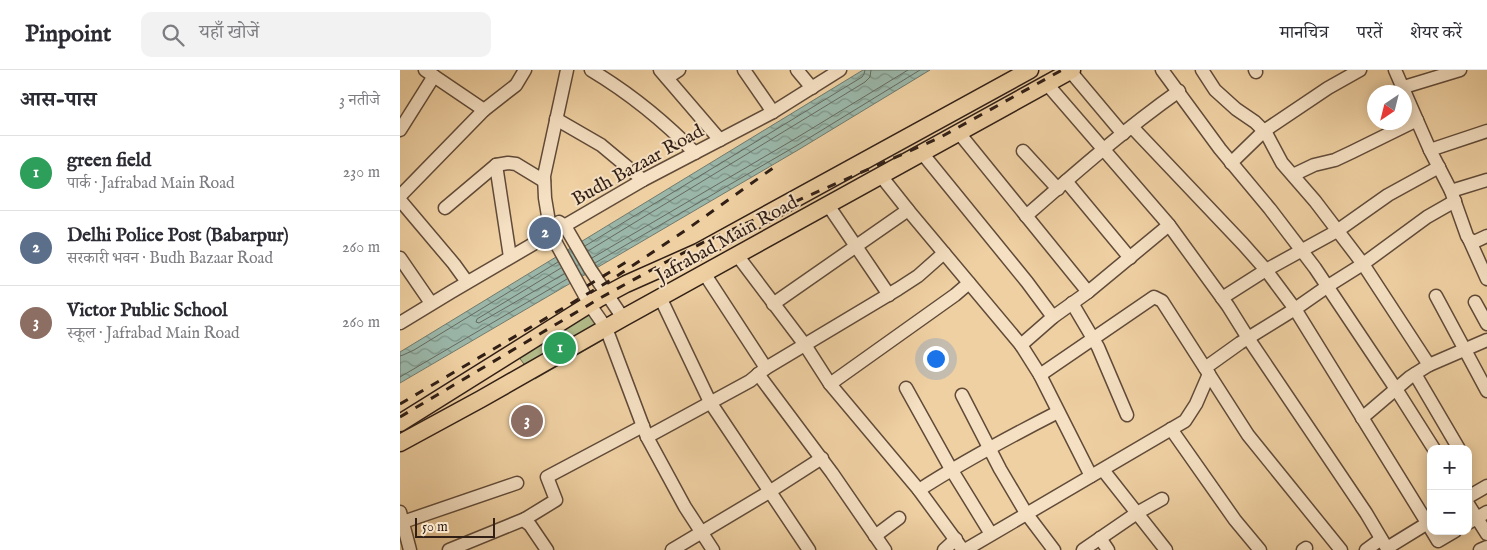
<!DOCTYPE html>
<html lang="hi">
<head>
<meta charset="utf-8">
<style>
  body { margin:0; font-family:"IM FELL English","Noto Serif Devanagari",serif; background:#f2f2f3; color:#2b2b33 }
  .controls { position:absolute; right:15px; bottom:15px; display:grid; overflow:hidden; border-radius:10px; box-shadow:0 2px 12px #0003 }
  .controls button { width:45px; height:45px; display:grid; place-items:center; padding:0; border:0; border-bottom:1px solid #e1e1e2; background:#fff; color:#2b2b33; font:25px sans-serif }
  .compass { position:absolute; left:967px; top:15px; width:45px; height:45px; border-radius:50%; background:#fff; box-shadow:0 2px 12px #0003; rotate:215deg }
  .scale { position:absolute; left:15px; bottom:12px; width:80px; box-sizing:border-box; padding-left:5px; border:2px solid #311f16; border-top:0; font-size:14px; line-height:18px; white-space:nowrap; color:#311f16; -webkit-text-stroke:4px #f5e0c3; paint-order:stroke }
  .you { position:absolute; left:535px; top:288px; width:18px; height:18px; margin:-12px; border:4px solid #fff; border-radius:50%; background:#1a73e8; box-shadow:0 0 0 8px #1a73e833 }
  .badge { display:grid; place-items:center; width:32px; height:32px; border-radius:50%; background:#0f766e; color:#fff; font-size:16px; font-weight:700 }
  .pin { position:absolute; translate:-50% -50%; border:2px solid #fff; box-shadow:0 1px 5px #0006 }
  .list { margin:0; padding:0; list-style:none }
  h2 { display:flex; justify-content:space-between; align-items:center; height:65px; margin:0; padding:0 20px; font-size:21px }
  h2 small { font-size:16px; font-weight:400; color:#7c7c81 }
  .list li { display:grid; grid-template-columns:32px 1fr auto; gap:15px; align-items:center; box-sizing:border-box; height:75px; padding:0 20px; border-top:1px solid #e1e1e2 }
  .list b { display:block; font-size:19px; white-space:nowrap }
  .list p { margin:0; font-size:16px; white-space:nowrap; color:#7c7c81 }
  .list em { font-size:16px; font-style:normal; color:#7c7c81 }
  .icon { flex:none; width:28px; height:28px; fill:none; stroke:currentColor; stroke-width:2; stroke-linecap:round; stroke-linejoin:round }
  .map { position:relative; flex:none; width:1087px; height:480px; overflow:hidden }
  header { display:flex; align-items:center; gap:30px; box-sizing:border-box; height:70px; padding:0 25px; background:#fff; border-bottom:1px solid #e1e1e2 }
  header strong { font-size:24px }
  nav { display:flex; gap:28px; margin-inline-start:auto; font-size:18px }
  .search { width:350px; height:45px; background:#f2f2f3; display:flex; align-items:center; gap:12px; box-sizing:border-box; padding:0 18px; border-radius:10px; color:#7c7c81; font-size:19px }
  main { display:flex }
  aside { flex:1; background:#fff }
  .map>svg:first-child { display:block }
</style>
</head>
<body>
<header>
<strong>Pinpoint</strong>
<div class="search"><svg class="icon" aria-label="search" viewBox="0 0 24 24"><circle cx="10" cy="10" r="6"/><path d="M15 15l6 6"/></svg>यहाँ खोजें</div>
<nav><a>मानचित्र</a><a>परतें</a><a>शेयर करें</a></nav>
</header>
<main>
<aside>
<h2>आस-पास<small>3 नतीजे</small></h2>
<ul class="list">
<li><span class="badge" style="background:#2e9e5b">1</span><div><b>green field</b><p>पार्क · Jafrabad Main Road</p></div><em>230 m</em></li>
<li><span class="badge" style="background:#5c6f8a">2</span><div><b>Delhi Police Post (Babarpur)</b><p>सरकारी भवन · Budh Bazaar Road</p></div><em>260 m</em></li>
<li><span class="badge" style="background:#8d6e63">3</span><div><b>Victor Public School</b><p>स्कूल · Jafrabad Main Road</p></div><em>260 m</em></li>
</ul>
</aside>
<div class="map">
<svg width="1087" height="480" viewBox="0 0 1087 480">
  <defs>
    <pattern id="water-waves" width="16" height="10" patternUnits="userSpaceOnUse" patternTransform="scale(1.25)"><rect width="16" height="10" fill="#9ab6a8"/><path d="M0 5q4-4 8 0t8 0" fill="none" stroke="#7e9388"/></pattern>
  </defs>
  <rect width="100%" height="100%" fill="#efd0a2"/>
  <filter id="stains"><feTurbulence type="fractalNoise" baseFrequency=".004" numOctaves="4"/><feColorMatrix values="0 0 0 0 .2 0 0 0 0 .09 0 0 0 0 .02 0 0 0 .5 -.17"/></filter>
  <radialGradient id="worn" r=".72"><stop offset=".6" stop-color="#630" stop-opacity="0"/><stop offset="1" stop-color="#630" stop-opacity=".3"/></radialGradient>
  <polygon fill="#b2bc8a" stroke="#726e50" points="196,237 203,270 135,309 118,286"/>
  <polygon fill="url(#water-waves)" stroke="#707a6e" points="463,0 530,0 398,80 0,313 0,282"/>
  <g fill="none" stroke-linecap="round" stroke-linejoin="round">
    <g stroke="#666a5f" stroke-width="1">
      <polyline points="185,176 462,7 464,4 465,0"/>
      <polyline points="188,181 465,12 470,7 471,0"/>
      <polyline points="192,188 393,70 508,0"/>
      <polyline points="195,193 396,76 520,0"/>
      <polyline points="161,198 77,249 76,252 79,253 164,204"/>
      <polyline points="0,286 3,285 14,280 158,192"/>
      <polyline points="0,307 167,209"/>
    </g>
    <g stroke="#604b39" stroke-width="15">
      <g id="minor">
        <polyline points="25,0 84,40 116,15 125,0"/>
        <polyline points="167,0 144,106 145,128 151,164 190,235 206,258 247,367 285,437 313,480"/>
        <path d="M191 0C231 24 263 50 295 83"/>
        <polyline points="260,0 320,70"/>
        <polyline points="344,0 373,42"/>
        <polyline points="397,0 412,18"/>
        <polyline points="762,0 820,79 870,139 915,198 996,319 1034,379"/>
        <polyline points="802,0 815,20 836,39 855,52 866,63 882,93 915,131 963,194 1029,295"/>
        <polyline points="855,0 856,2"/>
        <polyline points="995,0 1030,80"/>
        <polyline points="670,1 723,64"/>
        <polyline points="267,8 279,0"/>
        <polyline points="647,14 769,155 828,236 848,268 966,443 988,480"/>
        <polyline points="1004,17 1060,0"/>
        <polyline points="156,49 201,75 243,110"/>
        <polyline points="732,57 843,174 866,200 895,239 1031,459"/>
        <polyline points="0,60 34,6"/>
        <polyline points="1087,61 1030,80 1051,121 1067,166 1069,169 1074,172 1087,166"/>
        <polyline points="559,63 688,222"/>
        <polyline points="623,81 658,119"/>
        <polyline points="522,83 627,212 653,247"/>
        <polyline points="831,93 864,61 928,18 960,0"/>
        <polyline points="96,95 110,187"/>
        <polyline points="893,105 914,95 935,90 952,82 1017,50"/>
        <polyline points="481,106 508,140 621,275 640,305 691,406"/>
        <polyline points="666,111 730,188"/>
        <polyline points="1051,121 1087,110"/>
        <polyline points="0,126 84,40"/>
        <polyline points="0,130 54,194 67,212"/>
        <polyline points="428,135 489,225"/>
        <polyline points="45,138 96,95 108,93 116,94 144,111"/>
        <path d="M626 146C675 103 725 59 779 21"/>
        <polyline points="159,152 165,156 190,199 223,248"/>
        <polyline points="1069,169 1087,209"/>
        <polyline points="337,185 405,275 430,314 519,420 563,480"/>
        <polyline points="0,188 31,233"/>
        <polyline points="1036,226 1087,321"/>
        <polyline points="260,227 310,332 409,480"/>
        <polyline points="822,228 866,200 937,161 988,125 1039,97"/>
        <polyline points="1075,232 1087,254"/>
        <polyline points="672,233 698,277 727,345"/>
        <polyline points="373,234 508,140"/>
        <polyline points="0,253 51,222 243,110 373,42 440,0"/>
        <polyline points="621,275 653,247 688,222 769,155"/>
        <polyline points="366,298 498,219 518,206 544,183"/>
        <polyline points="805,298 840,273 895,239 928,216 963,194 1027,147 1055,131"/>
        <polyline points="358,304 432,403 485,480"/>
        <polyline points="1015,304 1059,379"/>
        <polyline points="640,305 754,227 762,231 848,365 941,480"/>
        <polyline points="430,314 555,225 569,213"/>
        <polyline points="506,318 551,399 591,464"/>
        <polyline points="562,325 600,399 626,443 654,480"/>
        <polyline points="962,348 1010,307 1029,295 1087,270"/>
        <polyline points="771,359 835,450 860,480"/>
        <polyline points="247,367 350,311 366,298 304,203"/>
        <polyline points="703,400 766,480"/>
        <path d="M519 420C564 391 611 366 658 342"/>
        <polyline points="1068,427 1087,416"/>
        <polyline points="1068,434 1087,464"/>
        <polyline points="0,442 10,480"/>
        <polyline points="125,449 156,430 147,407 243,356"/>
        <polyline points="3,452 117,413"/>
        <polyline points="1068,453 1087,442"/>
        <polyline points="1032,461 1038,471 1055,461"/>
        <polyline points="475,466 499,448"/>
        <polyline points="700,468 708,480"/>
        <polyline points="987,478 1031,451"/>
        <polyline points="49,480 125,449 126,452 130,455 147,480"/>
        <polyline points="272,480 369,422 422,388"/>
        <polyline points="544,480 556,469"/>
        <polyline points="565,480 785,351 796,334 809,304"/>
        <polyline points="683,480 737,443 762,429"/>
        <polyline points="903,480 906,478"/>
        <polyline points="966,480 981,469"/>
        <polyline points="1080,480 1087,477"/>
      </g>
    </g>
    <g stroke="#311f16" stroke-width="19">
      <g id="major">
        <polyline points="0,353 198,229 226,214 298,182 630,0"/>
        <polyline points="0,373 81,329 223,248 672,0"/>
      </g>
    </g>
    <use href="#minor" stroke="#f5e0c3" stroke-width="12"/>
    <use href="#major" stroke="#efd0a2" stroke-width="16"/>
    <g stroke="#311f16" stroke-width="3" stroke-dasharray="9 9" stroke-linecap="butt">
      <polyline points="187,216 228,191"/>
      <polyline points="0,334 211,210 286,160 373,98"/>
      <polyline points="0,347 202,227 266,192 304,172 539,68 662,0"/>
    </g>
  </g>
  <g text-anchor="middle" stroke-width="4" stroke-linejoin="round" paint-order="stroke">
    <g font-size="19" fill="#311f16" stroke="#f5e0c3">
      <text transform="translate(237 94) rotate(-29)" y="7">Budh Bazaar Road</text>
      <text transform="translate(326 168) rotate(-29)" y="7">Jafrabad Main Road</text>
    </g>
  </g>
  <rect width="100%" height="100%" filter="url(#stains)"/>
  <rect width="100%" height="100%" fill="url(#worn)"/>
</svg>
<div class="controls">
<button>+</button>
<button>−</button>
</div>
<svg class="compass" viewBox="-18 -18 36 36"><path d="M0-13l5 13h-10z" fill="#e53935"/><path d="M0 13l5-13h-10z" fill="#7c7c81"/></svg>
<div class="scale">50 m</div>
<div class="you"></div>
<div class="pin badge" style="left:160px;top:278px;background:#2e9e5b">1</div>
<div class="pin badge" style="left:145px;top:163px;background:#5c6f8a">2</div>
<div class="pin badge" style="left:127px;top:351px;background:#8d6e63">3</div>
</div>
</main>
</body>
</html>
